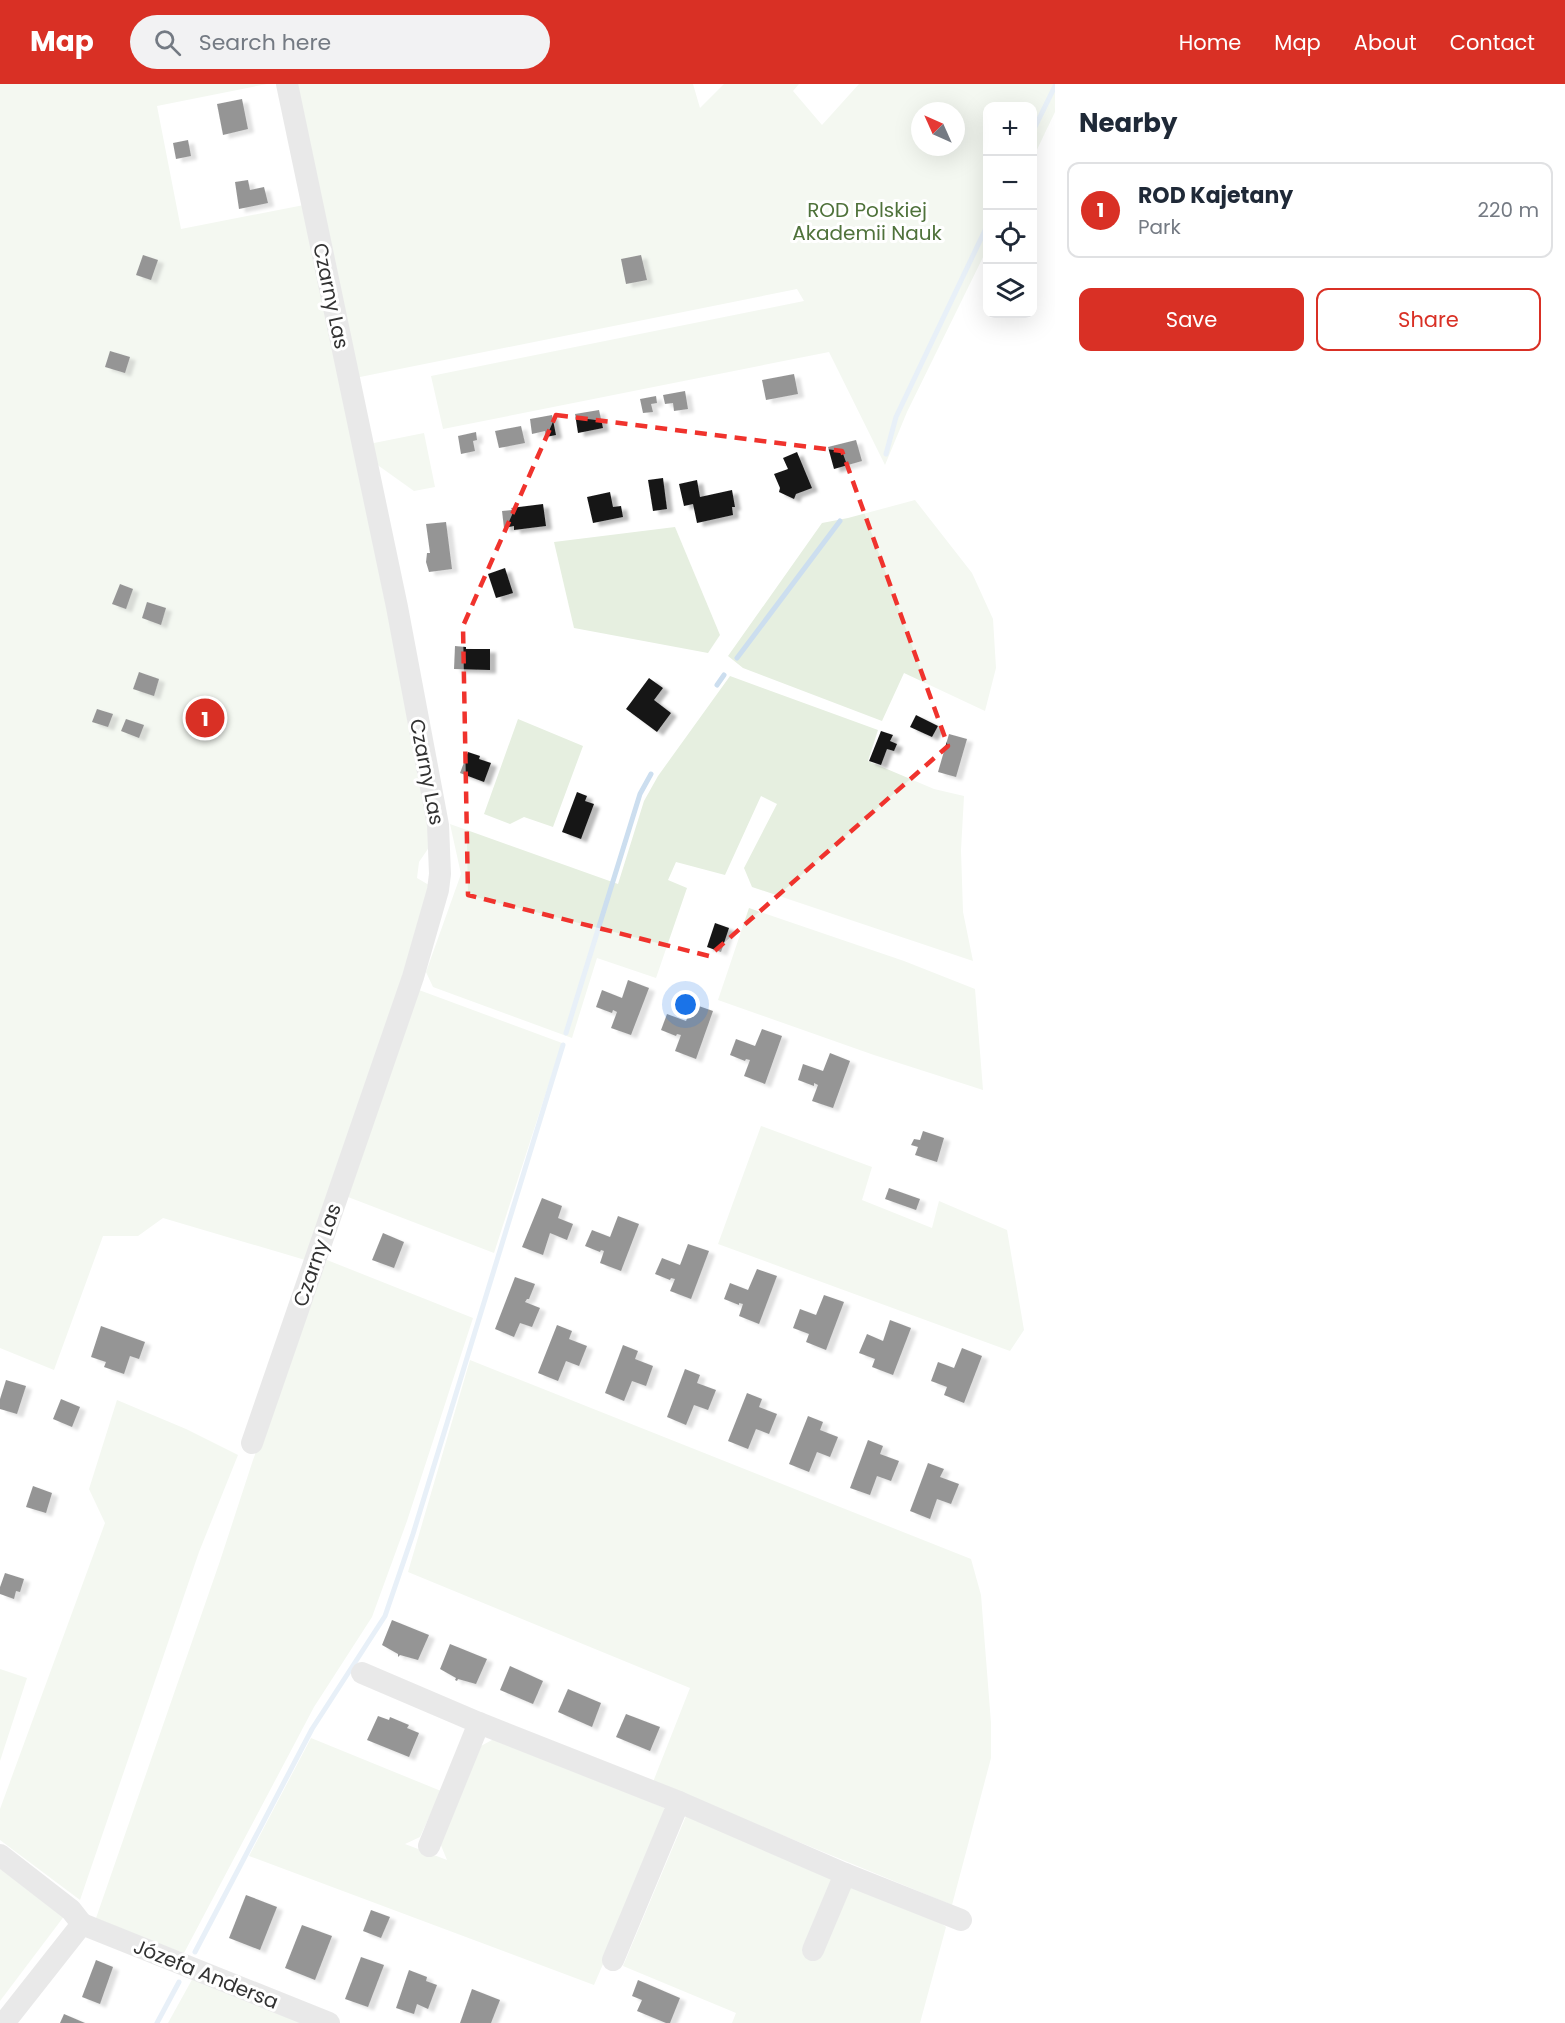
<!DOCTYPE html>
<html lang="en">
<head>
<meta charset="utf-8">
<style>
  body { margin:0; font-family:Poppins,sans-serif; background:#f2f2f3; color:#1f2937 }
  .controls { position:absolute; right:18px; top:18px; display:grid; overflow:hidden; border-radius:12px; box-shadow:0 6px 24px #0002 }
  .controls button { width:54px; height:54px; display:grid; place-items:center; padding:0; border:0; border-bottom:2px solid #e0e1e3; background:#fff; color:#1f2937; font:30px sans-serif }
  .compass { position:absolute; left:911px; top:18px; width:54px; height:54px; border-radius:50%; background:#fff; box-shadow:0 6px 24px #0002; rotate:315deg }
  .you { position:absolute; left:686px; top:921px; width:21px; height:21px; margin:-15px; border:4px solid #fff; border-radius:50%; background:#1a73e8; box-shadow:0 0 0 9px #1a73e833 }
  .badge { display:grid; place-items:center; width:39px; height:39px; border-radius:50%; background:#d93025; color:#fff; font-size:20px; font-weight:700 }
  .pin { position:absolute; translate:-50% -50%; border:3px solid #fff; box-shadow:0 2px 6px #0006 }
  .list { margin:0; padding:0; list-style:none }
  h2 { display:flex; justify-content:space-between; align-items:center; height:78px; margin:0; padding:0 24px; font-size:26px }
  h2 small { font-size:20px; font-weight:400; color:#747a83 }
  .list li { display:grid; grid-template-columns:39px 1fr auto; gap:18px; align-items:center; box-sizing:border-box; height:96px; margin:0 12px 12px; padding:0 12px; border:2px solid #e0e1e3; border-radius:12px }
  .list b { display:block; font-size:22px; white-space:nowrap }
  .list p { margin:0; font-size:20px; white-space:nowrap; color:#747a83 }
  .list em { font-size:20px; font-style:normal; color:#747a83 }
  .actions { display:flex; gap:12px; padding:18px 24px }
  .actions a { flex:1; padding:14px 0; border:2px solid #d93025; border-radius:12px; text-align:center; font-size:21px; color:#d93025 }
  .actions .main { background:#d93025; color:#fff }
  .icon { flex:none; width:33px; height:33px; fill:none; stroke:currentColor; stroke-width:2; stroke-linecap:round; stroke-linejoin:round }
  .map { position:relative; flex:none; width:1055px; height:1939px; overflow:hidden }
  header { display:flex; align-items:center; gap:36px; box-sizing:border-box; height:84px; padding:0 30px; background:#d93025; color:#fff }
  header strong { font-size:28px }
  nav { display:flex; gap:33px; margin-inline-start:auto; font-size:21px }
  .search { width:420px; height:54px; background:#f2f2f3; display:flex; align-items:center; gap:15px; box-sizing:border-box; padding:0 21px; border-radius:33px; color:#747a83; font-size:22px }
  main { display:flex }
  aside { flex:1; background:#fff }
  .map>svg:first-child { display:block }
</style>
</head>
<body>
<header>
<strong>Map</strong>
<div class="search"><svg class="icon" aria-label="search" viewBox="0 0 24 24"><circle cx="10" cy="10" r="6"/><path d="M15 15l6 6"/></svg>Search here</div>
<nav><a>Home</a><a>Map</a><a>About</a><a>Contact</a></nav>
</header>
<main>
<div class="map">
<svg width="1055" height="1939" viewBox="0 0 1055 1939">
  <defs>
    <filter id="shadow"><feDropShadow dx="6" dy="3.5" stdDeviation="1.5" flood-color="#0004"/></filter>
  </defs>
  <rect width="100%" height="100%" fill="#fff"/>
  <g fill="#e6efe0" fill-rule="evenodd">
    <polygon points="0,0 267,0 157,22 181,145 304,121 434,756 419,778 417,794 434,804 312,1178 163,1134 138,1152 103,1152 54,1286 0,1264"/>
    <path d="M296 0H693L700 24 724 0H799L793 7 822 41 859 0H1055V28L1033 74 1032 22H987V165L907 328 885 381 829 268 443 345 431 292 804 217 797 205 355 294ZM920 27H956V63H920Z"/>
    <polygon points="424,349 435,403 414,407 372,377 369,360"/>
    <polygon points="915,416 972,489 993,535 996,584 985,627 904,589 882,637 743,584 728,572 822,439 848,434"/>
    <polygon points="675,443 720,551 708,569 574,544 554,458"/>
    <polygon points="730,592 878,646 868,677 934,705 964,712 961,766 963,828 973,877 752,803 744,784 777,720 761,712 725,791 676,778 668,796 687,804 656,894 597,874 572,954 433,903 426,888 461,790 450,740 618,800 644,717 658,692"/>
    <polygon points="518,635 583,662 553,743 524,733 510,740 484,730"/>
    <polygon points="749,824 904,877 975,905 983,1006 874,971 718,916"/>
    <polygon points="419,906 562,959 494,1169 348,1113"/>
    <polygon points="761,1042 872,1083 862,1116 932,1144 939,1117 1007,1146 1024,1246 1010,1267 718,1160"/>
    <polygon points="327,1176 473,1234 407,1437 372,1533 314,1623 184,1869 95,1837 220,1477 253,1376"/>
    <polygon points="470,1276 971,1475 981,1511 991,1639 991,1674 952,1821 653,1698 690,1604 408,1488"/>
    <polygon points="117,1316 186,1345 238,1371 199,1468 80,1816 0,1756 0,1725 105,1439 89,1405"/>
    <polygon points="0,1585 27,1594 0,1677"/>
    <polygon points="501,1651 664,1724 666,1733 594,1901 249,1772 311,1654 441,1707 420,1753 405,1760 447,1776 440,1759 481,1662"/>
    <polygon points="686,1732 929,1830 946,1843 920,1939 732,1939 736,1929 623,1882"/>
    <polygon points="0,1782 65,1831 0,1917"/>
    <polygon points="194,1892 314,1939 168,1939"/>
  </g>
  <g fill="none" stroke-linecap="round" stroke-linejoin="round">
    <g stroke="#ccdeef" stroke-width="5">
      <polyline points="1032,49 1055,2"/>
      <polyline points="886,370 896,333 987,142"/>
      <polyline points="737,574 840,437"/>
      <polyline points="717,601 724,591"/>
      <polyline points="566,949 640,710 651,690"/>
      <polyline points="195,1868 312,1645 385,1532 413,1450 563,961"/>
      <polyline points="157,1939 179,1898"/>
    </g>
  </g>
  <g fill="#191919" filter="url(#shadow)">
    <polygon points="242,15 248,45 223,51 217,20"/>
    <polygon points="188,56 191,72 176,75 173,59"/>
    <polygon points="248,96 250,106 264,103 268,119 239,125 235,98"/>
    <polygon points="143,171 158,176 151,196 136,191"/>
    <polygon points="641,171 647,196 626,200 621,175"/>
    <polygon points="110,267 130,273 125,289 105,283"/>
    <polygon points="794,290 798,310 766,316 762,296"/>
    <polygon points="685,307 688,325 674,327 673,319 665,320 663,311"/>
    <polygon points="656,312 657,319 651,320 653,328 643,329 640,315"/>
    <polygon points="599,326 603,344 578,349 575,330"/>
    <polygon points="552,331 556,351 546,353 545,347 532,350 530,335"/>
    <polygon points="521,342 525,359 499,364 495,347"/>
    <polygon points="476,348 477,356 473,357 475,367 461,370 458,352"/>
    <polygon points="856,356 862,377 834,385 828,363"/>
    <polygon points="797,368 812,404 796,410 794,415 779,408 780,404 774,390 788,385 783,374"/>
    <polygon points="663,394 667,425 653,427 648,396"/>
    <polygon points="697,396 700,413 732,406 735,423 732,423 733,431 697,439 693,420 684,422 679,400"/>
    <polygon points="610,408 613,423 621,422 623,433 593,439 587,413"/>
    <polygon points="543,420 546,442 514,446 514,442 504,444 502,427 512,426 511,424"/>
    <polygon points="446,438 452,485 429,488 426,478 427,469 430,469 426,440"/>
    <polygon points="505,484 513,509 496,514 488,490"/>
    <polygon points="120,500 133,505 126,525 112,520"/>
    <polygon points="147,518 166,524 161,541 142,534"/>
    <polygon points="455,562 466,563 466,565 490,565 490,586 454,585"/>
    <polygon points="139,588 159,595 154,612 133,605"/>
    <polygon points="649,594 663,604 654,616 671,629 657,648 626,625"/>
    <polygon points="97,625 113,630 108,643 92,638"/>
    <polygon points="916,631 938,642 932,653 910,643"/>
    <polygon points="126,635 144,641 139,654 121,647"/>
    <polygon points="881,647 893,651 890,657 897,660 894,667 887,665 881,681 869,677"/>
    <polygon points="949,650 967,655 956,693 938,688"/>
    <polygon points="468,668 480,672 479,675 491,679 484,698 460,689"/>
    <polygon points="577,708 587,712 585,717 594,720 581,755 562,748"/>
    <polygon points="715,839 729,844 721,868 707,863"/>
    <polygon points="628,896 649,904 631,951 611,944 617,928 613,926 612,929 596,923 602,906 622,914"/>
    <polygon points="693,920 713,927 696,975 675,967 681,951 677,950 676,952 661,946 667,930 686,937"/>
    <polygon points="762,945 782,952 765,1000 744,992 750,976 746,975 745,977 730,971 736,955 755,962"/>
    <polygon points="830,969 850,977 833,1024 812,1017 818,1001 814,999 814,1002 798,996 803,980 823,987"/>
    <polygon points="923,1047 944,1054 937,1078 915,1071 918,1063 911,1061 914,1055 920,1056"/>
    <polygon points="889,1104 920,1115 916,1126 885,1115"/>
    <polygon points="542,1114 562,1122 558,1134 573,1140 567,1156 550,1149 543,1171 522,1163"/>
    <polygon points="618,1132 639,1140 621,1187 600,1179 604,1167 601,1166 600,1168 585,1162 592,1146 610,1153"/>
    <polygon points="383,1149 404,1158 394,1184 372,1176"/>
    <polygon points="688,1160 709,1167 691,1215 670,1207 675,1195 671,1194 670,1196 655,1190 662,1174 680,1181"/>
    <polygon points="757,1185 777,1192 759,1240 739,1232 743,1220 739,1219 739,1221 724,1215 730,1199 748,1206"/>
    <polygon points="515,1193 535,1200 529,1215 527,1215 525,1218 540,1224 532,1243 520,1239 514,1253 495,1245"/>
    <polygon points="824,1211 844,1218 826,1266 806,1258 809,1250 793,1244 800,1225 816,1231"/>
    <polygon points="890,1236 911,1244 893,1291 872,1283 875,1275 859,1269 867,1250 883,1257"/>
    <polygon points="557,1241 572,1247 569,1255 587,1262 579,1282 566,1277 558,1297 538,1289"/>
    <polygon points="101,1242 145,1258 139,1275 130,1272 124,1290 104,1283 106,1278 91,1273"/>
    <polygon points="623,1261 638,1267 635,1275 653,1282 646,1302 632,1297 624,1317 605,1309"/>
    <polygon points="962,1264 982,1272 964,1319 944,1311 947,1303 931,1297 938,1278 954,1284"/>
    <polygon points="685,1285 700,1291 697,1299 716,1306 708,1326 694,1321 686,1341 667,1333"/>
    <polygon points="6,1296 26,1302 17,1330 0,1325 0,1315"/>
    <polygon points="747,1309 762,1315 759,1323 777,1330 769,1350 756,1345 748,1365 728,1357"/>
    <polygon points="61,1315 80,1323 72,1343 53,1335"/>
    <polygon points="808,1332 823,1338 820,1346 838,1353 830,1373 817,1368 809,1388 789,1380"/>
    <polygon points="868,1356 883,1362 880,1370 899,1377 891,1397 877,1392 870,1411 850,1404"/>
    <polygon points="928,1379 944,1385 940,1393 959,1400 951,1420 937,1415 930,1435 910,1427"/>
    <polygon points="33,1402 52,1409 46,1429 26,1423"/>
    <polygon points="5,1489 24,1495 20,1508 16,1507 14,1515 0,1510 0,1503"/>
    <polygon points="392,1536 429,1551 418,1576 400,1571 398,1573 398,1570 382,1561"/>
    <polygon points="450,1560 487,1575 476,1600 458,1595 457,1597 455,1596 456,1594 440,1585"/>
    <polygon points="510,1582 543,1597 533,1620 500,1606"/>
    <polygon points="568,1605 601,1619 592,1643 558,1628"/>
    <polygon points="626,1630 660,1643 650,1667 616,1653"/>
    <polygon points="378,1632 389,1636 390,1633 409,1641 407,1644 419,1649 409,1673 367,1656"/>
    <polygon points="246,1811 277,1823 260,1866 229,1854"/>
    <polygon points="371,1826 390,1833 381,1854 363,1847"/>
    <polygon points="302,1841 332,1852 315,1896 285,1884"/>
    <polygon points="361,1873 384,1881 368,1923 345,1915"/>
    <polygon points="96,1876 113,1883 100,1920 82,1913"/>
    <polygon points="409,1886 427,1893 426,1897 437,1901 428,1925 417,1920 414,1930 396,1924"/>
    <polygon points="638,1896 680,1914 670,1939 666,1939 637,1927 642,1916 632,1912"/>
    <polygon points="472,1905 500,1916 491,1939 460,1939"/>
    <polygon points="64,1930 85,1939 60,1939"/>
  </g>
  <g fill="none" stroke-linecap="round" stroke-linejoin="round">
    <g stroke="#cfcfcf" stroke-width="22">
      <polyline points="252,1359 413,893 438,806 440,790 438,741 397,523 287,0"/>
      <polyline points="362,1589 479,1639 679,1718 613,1876"/>
      <polyline points="679,1718 845,1790 961,1836"/>
      <polyline points="429,1762 479,1639"/>
      <polyline points="0,1771 71,1826 82,1840"/>
      <polyline points="82,1840 329,1939"/>
      <polyline points="813,1866 845,1790"/>
      <polyline points="4,1939 82,1840"/>
    </g>
  </g>
  <path d="M0 0H1055V1939H0ZM556 331 842 367 948 662 709 872 468 811 463 542Z" fill="#fff" fill-opacity=".55" fill-rule="evenodd"/>
  <path fill="none" stroke="#f0332d" stroke-width="4.5" stroke-dasharray="12 8" stroke-linejoin="round" d="M556 331 842 367 948 662 709 872 468 811 463 542Z"/>
  <g text-anchor="middle" stroke-width="6" stroke-linejoin="round" paint-order="stroke">
    <g font-size="20" fill="#4f723b" stroke="#fff">
      <text x="867" y="133">ROD Polskiej<tspan x="867" dy="23">Akademii Nauk</tspan></text>
    </g>
    <g font-size="20" fill="#323232" stroke="#fff">
      <text transform="translate(331 212) rotate(78)" y="7">Czarny Las</text>
      <text transform="translate(427 688) rotate(79)" y="7">Czarny Las</text>
      <text transform="translate(317 1171) rotate(-71)" y="7">Czarny Las</text>
      <text transform="translate(206 1890) rotate(22)" y="7">Józefa Andersa</text>
    </g>
  </g>
</svg>
<div class="controls">
<button>+</button>
<button>−</button>
<button><svg class="icon" aria-label="locate" viewBox="0 0 24 24"><circle cx="12" cy="12" r="6"/><path d="M12 2v4M12 18v4M2 12h4M18 12h4"/></svg></button>
<button><svg class="icon" aria-label="layers" viewBox="0 0 24 24"><path d="M12 4l9 5-9 5-9-5zM3 14l9 5 9-5"/></svg></button>
</div>
<svg class="compass" viewBox="-18 -18 36 36"><path d="M0-13l5 13h-10z" fill="#e53935"/><path d="M0 13l5-13h-10z" fill="#747a83"/></svg>
<div class="you"></div>
<div class="pin badge" style="left:205px;top:634px">1</div>
</div>
<aside>
<h2>Nearby<small></small></h2>
<ul class="list">
<li><span class="badge">1</span><div><b>ROD Kajetany</b><p>Park</p></div><em>220 m</em></li>
</ul>
<div class="actions"><a class="main">Save</a><a>Share</a></div>
</aside>
</main>
</body>
</html>
